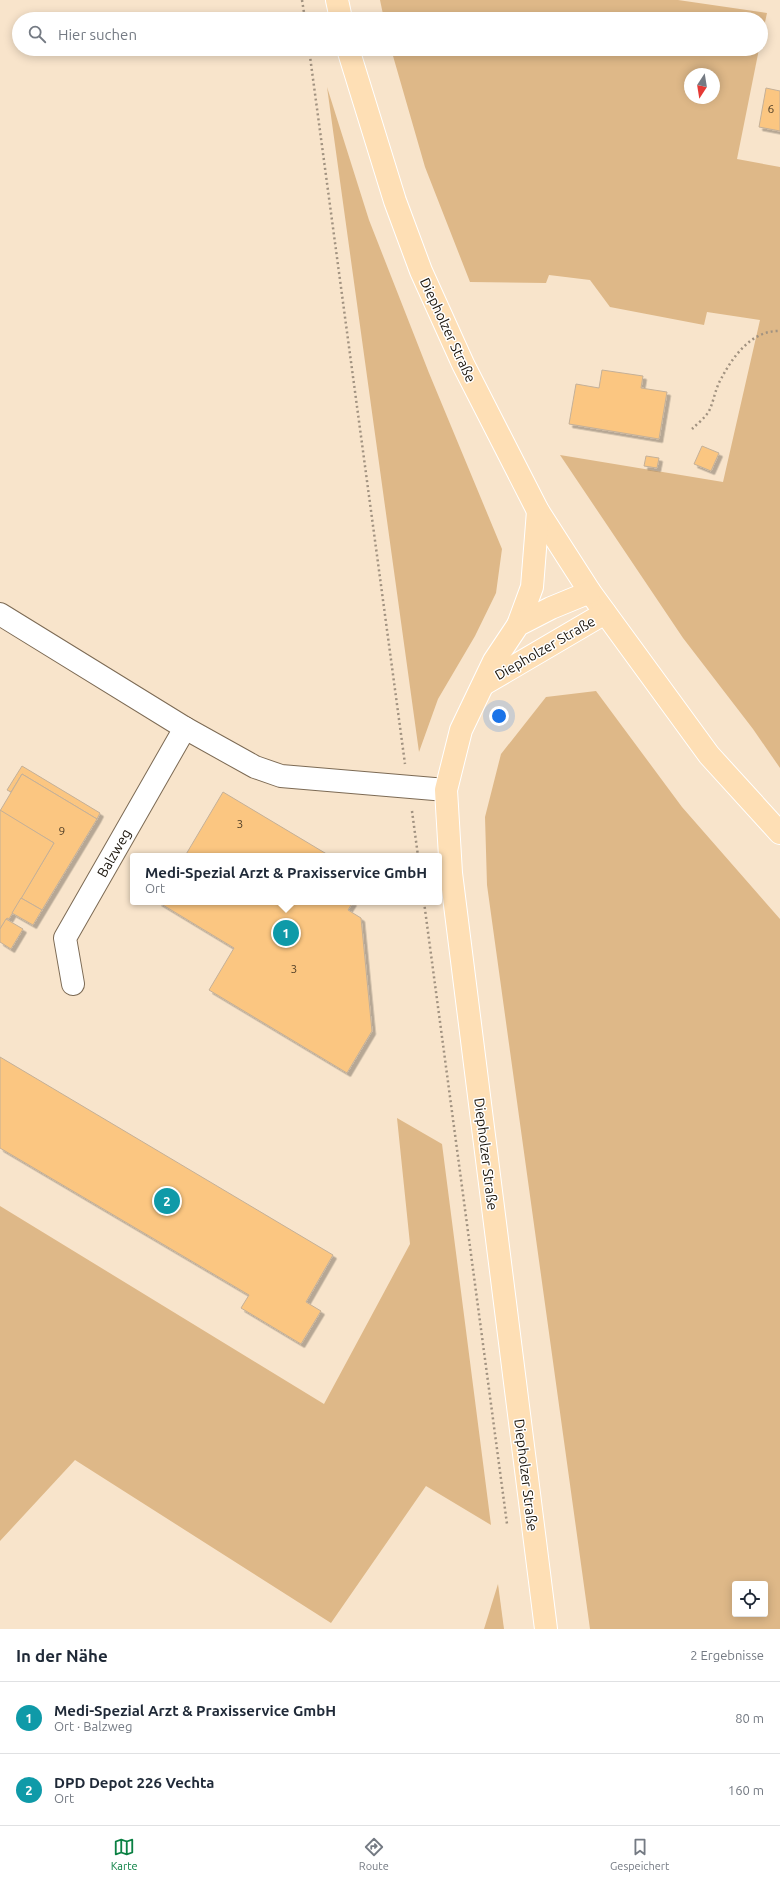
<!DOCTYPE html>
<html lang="de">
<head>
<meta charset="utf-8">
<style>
  body { margin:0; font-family:Ubuntu,sans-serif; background:#f2f2f3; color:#1f2937 }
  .controls { position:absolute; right:12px; bottom:12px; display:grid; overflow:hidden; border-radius:4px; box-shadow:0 2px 10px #0003 }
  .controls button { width:36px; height:36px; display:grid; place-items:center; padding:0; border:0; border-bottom:1px solid #e0e1e3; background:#fff; color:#1f2937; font:20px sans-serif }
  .compass { position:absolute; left:684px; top:68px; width:36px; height:36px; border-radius:50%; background:#fff; box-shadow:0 2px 10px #0003; rotate:192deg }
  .you { position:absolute; left:499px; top:716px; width:14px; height:14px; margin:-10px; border:3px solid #fff; border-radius:50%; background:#1a73e8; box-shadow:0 0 0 6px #1a73e833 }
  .badge { display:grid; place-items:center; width:26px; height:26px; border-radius:50%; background:#0b8043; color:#fff; font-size:13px; font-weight:700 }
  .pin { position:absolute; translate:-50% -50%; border:2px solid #fff; box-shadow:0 1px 4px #0006 }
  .popup { position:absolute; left:130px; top:853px; width:312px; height:52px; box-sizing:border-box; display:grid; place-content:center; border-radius:4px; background:#fff; filter:drop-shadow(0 1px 3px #0005); font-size:13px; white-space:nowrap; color:#747a83 }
  .popup b { font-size:15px; color:#1f2937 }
  .popup::after { content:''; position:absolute; left:50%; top:100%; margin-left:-8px; border:8px solid transparent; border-top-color:#fff }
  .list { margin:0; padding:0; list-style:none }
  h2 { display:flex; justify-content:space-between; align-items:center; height:52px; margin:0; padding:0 16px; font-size:17px }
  h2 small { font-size:13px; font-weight:400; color:#747a83 }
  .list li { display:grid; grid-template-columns:26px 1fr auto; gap:12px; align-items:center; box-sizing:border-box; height:72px; padding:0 16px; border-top:1px solid #e0e1e3 }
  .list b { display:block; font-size:15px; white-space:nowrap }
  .list p { margin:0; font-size:13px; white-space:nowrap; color:#747a83 }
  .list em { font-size:13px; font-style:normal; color:#747a83 }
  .icon { flex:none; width:22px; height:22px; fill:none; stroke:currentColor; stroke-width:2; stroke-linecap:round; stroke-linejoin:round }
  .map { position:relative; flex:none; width:780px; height:1629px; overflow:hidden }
  .search { position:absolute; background:#fff; box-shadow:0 2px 10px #0003; left:12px; right:12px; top:12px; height:44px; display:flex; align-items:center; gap:10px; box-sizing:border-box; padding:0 14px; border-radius:22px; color:#747a83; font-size:15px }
  .sheet { height:196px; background:#fff }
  nav { display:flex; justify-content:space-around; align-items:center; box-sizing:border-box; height:56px; border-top:1px solid #e0e1e3; background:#fff; font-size:11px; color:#747a83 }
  nav a { display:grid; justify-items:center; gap:2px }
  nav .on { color:#0b8043 }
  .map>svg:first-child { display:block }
</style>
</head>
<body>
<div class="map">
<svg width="780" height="1629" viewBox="0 0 780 1629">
  <defs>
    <filter id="shadow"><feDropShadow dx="3.5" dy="3.5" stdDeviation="0" flood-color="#0004"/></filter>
  </defs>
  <rect width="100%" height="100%" fill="#f8e4cb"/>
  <g fill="#deb888" fill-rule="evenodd">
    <polygon points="380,0 678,0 767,13 761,41 761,19 384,19"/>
    <path d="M391 49H759L737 159 780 167V768L753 729 683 638 560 455 723 482 760 320 707 312 704 325 610 307 590 280 549 275 546 283 470 282 425 167ZM690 74H714V98H690Z"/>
    <polygon points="327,87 369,220 429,373 502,549 496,593 475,636 438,699 419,752"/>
    <path d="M596 691 682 807 780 919V1629H590L487 885 485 817 501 754 546 697ZM735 1584H765V1614H735Z"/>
    <polygon points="397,1118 442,1144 491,1525 426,1486 331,1623 75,1460 0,1541 0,1206 324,1404 410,1244"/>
    <polygon points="498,1584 504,1629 484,1629"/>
  </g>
  <g fill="#fbc681" stroke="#c4b098" filter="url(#shadow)">
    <polygon points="766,88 780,91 780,131 759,127"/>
    <polygon points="602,370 643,376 641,388 667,392 659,439 569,424 576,384 599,388"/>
    <polygon points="702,446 719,453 711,471 694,464"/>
    <polygon points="646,456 659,458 657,468 644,466"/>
    <polygon points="22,766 100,813 97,819 22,774 11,792 7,790"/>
    <polygon points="22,774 97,819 42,910 21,898 54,843 0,811"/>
    <polygon points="223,792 330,856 185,856"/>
    <polygon points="0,810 54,843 9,919 7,918 0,929"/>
    <polygon points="21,898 42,910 33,925 12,913"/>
    <polygon points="158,902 353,902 348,910 361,918 372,1031 347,1073 209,990 234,948"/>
    <polygon points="6,919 23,929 11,949 0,942 0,929"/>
    <polygon points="0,1057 333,1255 306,1302 321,1311 301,1344 241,1308 249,1295 0,1148"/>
  </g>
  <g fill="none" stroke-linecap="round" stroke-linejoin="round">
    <g stroke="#7c6a54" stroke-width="24">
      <g id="minor">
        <polyline points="0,614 185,728 255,767 281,776 446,790"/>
        <polyline points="73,984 65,938 185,728"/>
      </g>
    </g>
    <g stroke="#fff" stroke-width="24">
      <g id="major">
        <polyline points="337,0 341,19"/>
        <polyline points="348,49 395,201 421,271 463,364 538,511 590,592 709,755 780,833"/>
        <polyline points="518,625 532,587 538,511"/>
        <polyline points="484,684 605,613"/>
        <polyline points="546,1629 451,873 446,790 461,730 494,661 518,625 551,608 590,592"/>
      </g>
    </g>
    <g stroke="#a19280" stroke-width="2.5" stroke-dasharray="2 3" stroke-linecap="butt">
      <polyline points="302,0 305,19"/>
      <polyline points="309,49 405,764"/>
      <path d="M692 429C697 424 705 418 709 411 714 401 715 389 721 379 733 356 752 330 780 331"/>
      <polyline points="412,811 418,856"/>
      <polyline points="424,902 507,1524"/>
    </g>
    <use href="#minor" stroke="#fff" stroke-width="22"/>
    <use href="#major" stroke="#fedfb5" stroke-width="22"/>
  </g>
  <g text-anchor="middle" stroke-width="3" stroke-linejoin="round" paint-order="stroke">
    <g font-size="12" fill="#524028">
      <text x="771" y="113">6</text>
      <text x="240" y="828">3</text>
      <text x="62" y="835">9</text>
      <text x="294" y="973">3</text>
    </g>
    <g font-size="14" fill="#19130a" stroke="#fff">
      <text transform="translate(448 330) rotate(65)" y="5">Diepholzer Straße</text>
      <text transform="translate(545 648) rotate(-30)" y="5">Diepholzer Straße</text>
      <text transform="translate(114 853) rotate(-60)" y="5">Balzweg</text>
      <text transform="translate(486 1154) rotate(83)" y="5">Diepholzer Straße</text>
      <text transform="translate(526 1475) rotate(83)" y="5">Diepholzer Straße</text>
    </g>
  </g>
</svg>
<div class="controls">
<button><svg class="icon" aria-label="locate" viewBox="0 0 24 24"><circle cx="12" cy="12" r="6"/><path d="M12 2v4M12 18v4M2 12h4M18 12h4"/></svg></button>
</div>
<svg class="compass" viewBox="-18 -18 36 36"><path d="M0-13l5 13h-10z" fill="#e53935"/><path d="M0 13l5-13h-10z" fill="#747a83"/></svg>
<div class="you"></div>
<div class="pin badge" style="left:286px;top:933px;background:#0f9aa8">1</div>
<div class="popup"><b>Medi-Spezial Arzt &amp; Praxisservice GmbH</b>Ort</div>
<div class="pin badge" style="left:167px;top:1201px;background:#0f9aa8">2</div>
<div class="search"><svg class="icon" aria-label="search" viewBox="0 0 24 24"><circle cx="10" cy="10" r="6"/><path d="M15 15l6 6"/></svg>Hier suchen</div>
</div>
<section class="sheet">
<h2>In der Nähe<small>2 Ergebnisse</small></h2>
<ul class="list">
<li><span class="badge" style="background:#0f9aa8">1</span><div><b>Medi-Spezial Arzt &amp; Praxisservice GmbH</b><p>Ort · Balzweg</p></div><em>80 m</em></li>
<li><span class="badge" style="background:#0f9aa8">2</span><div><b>DPD Depot 226 Vechta</b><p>Ort</p></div><em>160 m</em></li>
</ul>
</section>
<nav>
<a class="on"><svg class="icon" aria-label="map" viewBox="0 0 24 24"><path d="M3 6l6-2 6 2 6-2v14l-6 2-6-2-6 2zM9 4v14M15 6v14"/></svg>Karte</a>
<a><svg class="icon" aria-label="directions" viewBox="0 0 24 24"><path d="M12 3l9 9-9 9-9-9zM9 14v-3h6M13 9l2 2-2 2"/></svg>Route</a>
<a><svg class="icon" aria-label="saved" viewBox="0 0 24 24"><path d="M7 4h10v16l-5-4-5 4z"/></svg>Gespeichert</a>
</nav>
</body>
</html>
